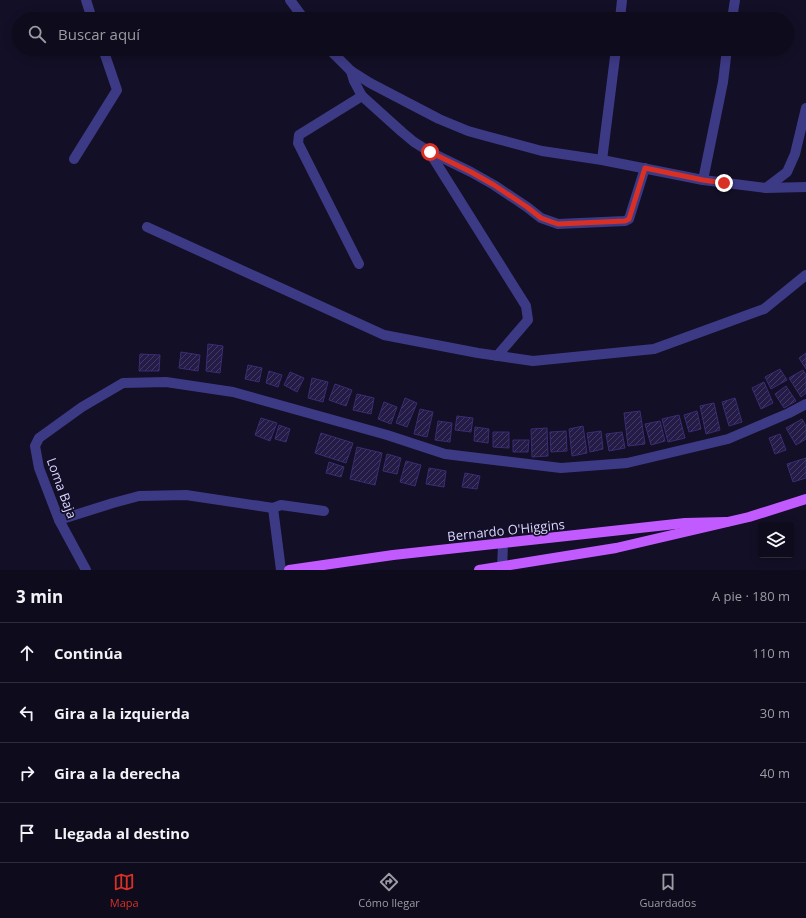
<!DOCTYPE html>
<html lang="es">
<head>
<meta charset="utf-8">
<style>
  body { margin:0; font-family:"Open Sans",sans-serif; background:#171425; color:#f1f3f6 }
  .controls { position:absolute; right:12px; bottom:12px; display:grid; overflow:hidden; border-radius:4px; box-shadow:0 2px 10px #0003 }
  .controls button { width:36px; height:36px; display:grid; place-items:center; padding:0; border:0; border-bottom:1px solid #2e2b3b; background:#0e0b1c; color:#f1f3f6; font:20px sans-serif }
  .stop { position:absolute; width:12px; height:12px; margin:-9px; border:3px solid #d93025; border-radius:50%; background:#fff }
  .stop.end { background:#d93025; border-color:#fff; box-shadow:0 1px 4px #0008 }
  .list { margin:0; padding:0; list-style:none }
  h2 { display:flex; justify-content:space-between; align-items:center; height:52px; margin:0; padding:0 16px; font-size:17px }
  h2 small { font-size:13px; font-weight:400; color:#9b9ba3 }
  .list li { display:grid; grid-template-columns:26px 1fr auto; gap:12px; align-items:center; box-sizing:border-box; height:60px; padding:0 16px; border-top:1px solid #2e2b3b }
  .list b { display:block; font-size:15px; white-space:nowrap }
  .list em { font-size:13px; font-style:normal; color:#9b9ba3 }
  .icon { flex:none; width:22px; height:22px; fill:none; stroke:currentColor; stroke-width:2; stroke-linecap:round; stroke-linejoin:round }
  .map { position:relative; flex:none; width:806px; height:570px; overflow:hidden }
  .search { position:absolute; background:#0e0b1c; box-shadow:0 2px 10px #0003; left:12px; right:12px; top:12px; height:44px; display:flex; align-items:center; gap:10px; box-sizing:border-box; padding:0 14px; border-radius:22px; color:#9b9ba3; font-size:15px }
  .sheet { height:292px; background:#0e0b1c }
  nav { display:flex; justify-content:space-around; align-items:center; box-sizing:border-box; height:56px; border-top:1px solid #2e2b3b; background:#0e0b1c; font-size:11px; color:#9b9ba3 }
  nav a { display:grid; justify-items:center; gap:2px }
  nav .on { color:#d93025 }
  .map>svg:first-child { display:block }
</style>
</head>
<body>
<div class="map">
<svg width="806" height="570" viewBox="0 0 806 570">
  <defs>
    <pattern id="building-hatch" width="6" height="6" patternUnits="userSpaceOnUse"><rect width="6" height="6" fill="#241b47"/><path d="M-1 1l2-2M0 6l6-6M5 7l2-2" fill="none" stroke="#433b63"/></pattern>
  </defs>
  <rect width="100%" height="100%" fill="#130f26"/>
  <g fill="url(#building-hatch)" stroke="#3b2d73">
    <polygon points="208,344 223,346 220,373 206,371"/>
    <polygon points="181,352 200,355 198,371 179,368"/>
    <polygon points="806,353 806,369 799,358"/>
    <polygon points="140,354 160,355 159,371 139,371"/>
    <polygon points="248,365 262,368 259,382 245,379"/>
    <polygon points="780,369 787,380 771,389 765,377"/>
    <polygon points="803,370 806,375 806,393 801,397 789,378"/>
    <polygon points="269,371 282,375 278,387 266,383"/>
    <polygon points="290,372 304,378 297,392 284,385"/>
    <polygon points="312,378 328,382 323,402 308,398"/>
    <polygon points="764,382 773,403 761,409 752,388"/>
    <polygon points="335,384 352,390 346,406 329,400"/>
    <polygon points="786,386 796,401 784,408 775,394"/>
    <polygon points="357,394 374,398 371,414 353,410"/>
    <polygon points="405,398 417,403 407,427 396,423"/>
    <polygon points="735,398 742,422 729,426 722,402"/>
    <polygon points="384,402 397,407 391,424 378,419"/>
    <polygon points="714,403 720,430 706,434 700,406"/>
    <polygon points="420,409 433,412 427,437 414,434"/>
    <polygon points="640,411 645,444 628,446 624,413"/>
    <polygon points="697,411 701,429 689,432 684,415"/>
    <polygon points="679,415 685,438 668,442 662,419"/>
    <polygon points="457,416 473,418 471,432 455,430"/>
    <polygon points="261,418 277,423 270,441 255,435"/>
    <polygon points="802,419 806,426 806,439 796,445 786,428"/>
    <polygon points="438,421 452,423 450,442 435,440"/>
    <polygon points="660,421 665,441 651,445 645,424"/>
    <polygon points="279,425 290,429 286,442 275,439"/>
    <polygon points="583,426 587,453 572,456 569,429"/>
    <polygon points="475,427 489,429 488,443 474,441"/>
    <polygon points="547,428 548,456 532,457 531,429"/>
    <polygon points="566,431 567,451 551,452 550,432"/>
    <polygon points="601,431 603,449 590,452 587,433"/>
    <polygon points="493,432 509,432 509,448 493,447"/>
    <polygon points="622,432 625,448 609,451 606,434"/>
    <polygon points="321,433 353,443 346,463 315,453"/>
    <polygon points="780,434 786,450 775,454 769,438"/>
    <polygon points="513,440 529,440 528,452 513,452"/>
    <polygon points="357,447 382,453 375,485 350,479"/>
    <polygon points="387,454 401,458 397,474 383,471"/>
    <polygon points="806,458 806,478 793,482 787,464"/>
    <polygon points="406,461 421,465 415,486 400,482"/>
    <polygon points="329,462 344,467 341,477 326,473"/>
    <polygon points="429,468 446,471 444,487 426,484"/>
    <polygon points="465,473 480,476 477,489 462,487"/>
  </g>
  <g fill="none" stroke-linecap="round" stroke-linejoin="round">
    <g stroke="#3d3a85" stroke-width="10">
      <polyline points="86,0 92,19"/>
      <polyline points="290,0 304,19"/>
      <polyline points="620,19 622,0"/>
      <polyline points="732,19 735,0"/>
      <polyline points="329,49 351,71 370,83 439,119 468,131 486,136 542,151 602,160 703,180 766,188 806,187"/>
      <polyline points="351,71 354,81 362,96 402,132 414,142 430,152 471,172 494,185 527,207 541,218 558,224 625,221 629,219 645,168"/>
      <polyline points="430,153 526,306 528,320 497,356"/>
      <polyline points="74,159 117,90 103,49"/>
      <polyline points="602,160 616,49"/>
      <polyline points="703,180 723,82 727,49"/>
      <polyline points="766,188 787,172 795,154 806,108"/>
      <polyline points="147,227 384,335 478,353 533,361 654,349 764,309 806,275"/>
      <polyline points="359,264 298,143 299,135 362,96"/>
      <polyline points="273,508 281,505 324,511"/>
      <polyline points="59,520 113,503 139,496 186,495 273,508 281,570"/>
      <polyline points="86,570 59,520 39,468 35,446 39,438 82,407 123,383 166,382 233,392 387,435 445,454 561,468 627,463 728,439 789,413 806,404"/>
      <polyline points="502,570 503,543"/>
    </g>
    <g stroke="#c25bff" stroke-width="10">
      <polyline points="289,570 393,555 685,523 726,522"/>
      <polyline points="479,570 616,548 749,517 806,499"/>
    </g>
  </g>
  <g fill="none" stroke-linecap="round" stroke-linejoin="round">
    <polyline stroke="#d93025" stroke-width="5" points="430,152 471,172 494,185 527,207 541,218 552,222 558,224 625,221 629,219 645,168 703,180 724,183"/>
  </g>
  <g text-anchor="middle" stroke-width="3.5" stroke-linejoin="round" paint-order="stroke">
    <g font-size="13" fill="#d9d4ff" stroke="#130f26">
      <text transform="translate(62 488) rotate(70)" y="5">Loma Baja</text>
      <text transform="translate(506 530) rotate(-6)" y="5">Bernardo O'Higgins</text>
    </g>
  </g>
</svg>
<div class="controls">
<button><svg class="icon" aria-label="layers" viewBox="0 0 24 24"><path d="M12 4l9 5-9 5-9-5zM3 14l9 5 9-5"/></svg></button>
</div>
<div class="stop" style="left:430px;top:152px"></div>
<div class="stop end" style="left:724px;top:183px"></div>
<div class="search"><svg class="icon" aria-label="search" viewBox="0 0 24 24"><circle cx="10" cy="10" r="6"/><path d="M15 15l6 6"/></svg>Buscar aquí</div>
</div>
<section class="sheet">
<h2>3 min<small>A pie · 180 m</small></h2>
<ul class="list">
<li><svg class="icon" aria-label="ahead" viewBox="0 0 24 24"><path d="M12 20V5M6 11l6-6 6 6"/></svg><div><b>Continúa</b></div><em>110 m</em></li>
<li><svg class="icon" aria-label="left" viewBox="0 0 24 24"><path d="M17 20v-9H6M10 6l-5 5 5 5"/></svg><div><b>Gira a la izquierda</b></div><em>30 m</em></li>
<li><svg class="icon" aria-label="right" viewBox="0 0 24 24"><path d="M7 20v-9h11M14 6l5 5-5 5"/></svg><div><b>Gira a la derecha</b></div><em>40 m</em></li>
<li><svg class="icon" aria-label="arrive" viewBox="0 0 24 24"><path d="M6 21V4h12l-3 4 3 4H6"/></svg><div><b>Llegada al destino</b></div></li>
</ul>
</section>
<nav>
<a class="on"><svg class="icon" aria-label="map" viewBox="0 0 24 24"><path d="M3 6l6-2 6 2 6-2v14l-6 2-6-2-6 2zM9 4v14M15 6v14"/></svg>Mapa</a>
<a><svg class="icon" aria-label="directions" viewBox="0 0 24 24"><path d="M12 3l9 9-9 9-9-9zM9 14v-3h6M13 9l2 2-2 2"/></svg>Cómo llegar</a>
<a><svg class="icon" aria-label="saved" viewBox="0 0 24 24"><path d="M7 4h10v16l-5-4-5 4z"/></svg>Guardados</a>
</nav>
</body>
</html>
